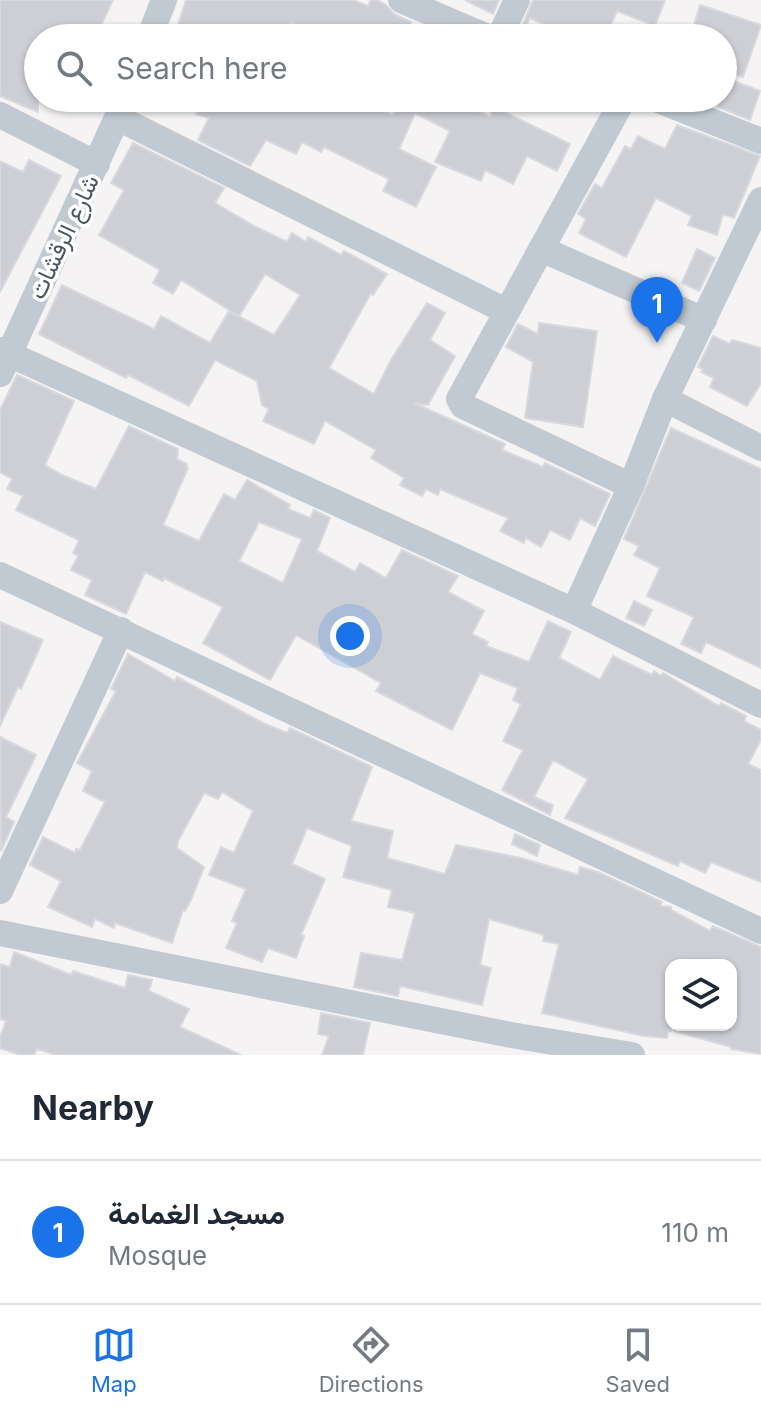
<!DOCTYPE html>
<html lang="en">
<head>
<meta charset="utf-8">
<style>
  body { margin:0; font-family:Inter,Vazirmatn,sans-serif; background:#f6f6f7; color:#1f2937 }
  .controls { position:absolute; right:24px; bottom:24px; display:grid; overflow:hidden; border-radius:16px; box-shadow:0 2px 6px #0004 }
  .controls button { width:72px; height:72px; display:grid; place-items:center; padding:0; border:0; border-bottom:2px solid #e0e1e3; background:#fff; color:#1f2937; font:40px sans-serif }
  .you { position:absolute; left:350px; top:636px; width:28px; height:28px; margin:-20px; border:6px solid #fff; border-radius:50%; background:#1a73e8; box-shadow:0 0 0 12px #1a73e833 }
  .badge { display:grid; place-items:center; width:52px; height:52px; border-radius:50%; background:#1a73e8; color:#fff; font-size:26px; font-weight:700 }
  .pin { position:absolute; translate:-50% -66px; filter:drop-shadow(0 2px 4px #0008) }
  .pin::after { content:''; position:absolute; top:42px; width:28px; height:24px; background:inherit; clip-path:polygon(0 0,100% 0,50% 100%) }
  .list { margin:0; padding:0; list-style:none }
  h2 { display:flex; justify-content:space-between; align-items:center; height:104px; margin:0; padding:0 32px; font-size:34px }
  h2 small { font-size:26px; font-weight:400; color:#747a83 }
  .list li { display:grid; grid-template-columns:52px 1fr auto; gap:24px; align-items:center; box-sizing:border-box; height:144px; padding:0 32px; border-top:2px solid #e0e1e3 }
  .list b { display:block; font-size:30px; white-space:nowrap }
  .list p { margin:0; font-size:26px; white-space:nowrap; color:#747a83 }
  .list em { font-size:26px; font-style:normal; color:#747a83 }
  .icon { flex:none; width:44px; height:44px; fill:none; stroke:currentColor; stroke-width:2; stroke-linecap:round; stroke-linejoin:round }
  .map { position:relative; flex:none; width:761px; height:1055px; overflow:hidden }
  .search { position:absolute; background:#fff; box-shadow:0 2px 6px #0004; left:24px; right:24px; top:24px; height:88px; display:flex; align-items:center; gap:20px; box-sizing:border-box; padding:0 28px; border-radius:44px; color:#747a83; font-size:30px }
  .sheet { height:248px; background:#fff }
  nav { display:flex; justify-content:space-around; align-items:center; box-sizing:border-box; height:112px; border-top:2px solid #e0e1e3; background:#fff; font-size:22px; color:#747a83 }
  nav a { display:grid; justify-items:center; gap:4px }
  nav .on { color:#1a73e8 }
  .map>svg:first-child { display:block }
</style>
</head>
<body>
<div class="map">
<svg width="761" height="1055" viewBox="0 0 761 1055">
  <rect width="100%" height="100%" fill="#f5f3f3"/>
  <g fill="#cdcfd5" stroke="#d7d9de" stroke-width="2" fill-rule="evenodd">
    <polygon points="0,0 113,0 95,38 38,38 38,55 29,77 38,81 38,112 0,96"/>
    <polygon points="186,0 353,0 368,6 371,0 377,0 386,5 394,14 411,22 404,38 330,38 291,22 285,38 174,38"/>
    <polygon points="465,0 499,0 493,14"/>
    <polygon points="533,0 665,0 655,26 617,11 605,38 575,38 530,18 524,30 521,29"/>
    <polygon points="700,5 761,25 743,77 723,70 723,38 690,38"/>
    <polygon points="728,79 760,91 750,120 718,107"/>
    <polygon points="202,98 240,98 270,110 277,98 350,98 393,115 399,104 388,98 453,98 490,117 494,107 570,144 557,171 527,156 513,184 485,170 481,181 435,162 450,131 415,113 399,149 436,167 416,207 383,191 389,179 324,147 321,152 302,142 296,154 266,140 250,166 198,140 209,118 196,114"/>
    <polygon points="677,125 760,156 734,218 723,214 717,235 688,225 692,216 656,198 626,257 579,233 586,219 578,214 595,184 602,188 625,146 631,149 638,136 665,149"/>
    <polygon points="133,143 224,188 215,203 254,226 287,242 292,233 306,242 308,237 341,255 344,251 387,274 373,295 371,293 329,368 374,394 391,360 427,303 445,313 430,340 455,356 428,405 414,403 505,444 502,450 543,467 545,463 610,494 595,526 580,518 570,540 550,530 541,547 526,538 524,543 500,531 508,518 440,489 438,495 426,489 422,496 400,485 404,478 371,458 376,450 325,421 314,444 263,421 269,409 262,405 257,381 215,360 189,406 128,375 126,378 39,334 62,285 154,329 161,316 210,343 229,311 274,335 300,295 265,274 239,316 181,280 173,294 153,283 160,270 99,235 124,190 111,183"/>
    <polygon points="29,160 61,176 0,292 0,161 23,172"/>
    <polygon points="697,249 715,258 699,291 682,283"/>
    <polygon points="539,323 597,331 583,427 525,418 533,362 506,347 518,324 538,334"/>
    <polygon points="713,336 730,344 732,340 761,348 761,383 747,406 710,387 714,378 701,372 703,369 698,367"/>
    <path d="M17 375 74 401 45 465 62 475 96 489 129 426 178 449 177 459 187 464 186 467 188 468 163 525 199 541 224 494 235 500 247 480 290 505 288 509 310 518 314 510 330 518 317 551 355 572 360 563 386 578 402 550 458 576 448 592 484 611 472 634 488 642 486 646 529 662 548 621 571 632 559 658 600 680 613 656 652 675 654 671 661 676 663 673 719 706 721 703 746 716 744 721 761 730V740L748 764 761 770V882L711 862 705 873 680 861 678 866 565 818 588 779 553 760 534 797 553 805 550 815 502 790 523 750 503 741 521 704 513 700 518 688 480 673 452 730 376 691 381 683 296 635 270 680 203 643 223 607 164 578 163 581 145 572 126 614 85 595 92 580 71 570 78 556 73 553 79 540 16 510 23 496 7 489 12 479 0 472V410ZM259 522 302 539 283 583 239 561Z"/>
    <polygon points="671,428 761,469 761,668 706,642 701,653 681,644 694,617 647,596 660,568 634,555 639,546 624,539"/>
    <polygon points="634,601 652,610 644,626 626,618"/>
    <polygon points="0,622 43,640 21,689 18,687 0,726"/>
    <polygon points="128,654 175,681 177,677 263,723 287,733 290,728 372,767 351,821 393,831 387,858 445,874 456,845 521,858 578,875 580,867 598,872 662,902 660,906 671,907 671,910 710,931 713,926 761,947 761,1054 731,1049 731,1047 674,1031 675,1025 731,1025 731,965 671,965 671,1031 668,1030 667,1038 644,1036 542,1013 559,944 543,941 544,935 489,919 480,965 491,968 482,1005 400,986 398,996 354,987 361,953 402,960 415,913 388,907 392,890 343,877 352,846 307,828 292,864 325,879 301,935 304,936 296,958 268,948 262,962 226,948 237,923 232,921 246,889 209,875 221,847 234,853 253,811 222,792 218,799 204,793 178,841 177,848 204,867 191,900 185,911 183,910 172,943 115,923 114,928 95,919 92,927 48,907 61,881 30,865 43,837 75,853 76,849 80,850 105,802 83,791 92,771 77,763 116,691 111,689"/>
    <polygon points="0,737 36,755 6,817 14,822 1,851"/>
    <polygon points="515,834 540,845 537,856 512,844"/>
    <polygon points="14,952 71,975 73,971 125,988 128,975 152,980 149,991 189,1009 180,1027 241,1055 56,1055 37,1049 34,1055 20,1055 0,1048 0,1037 6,1021 0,1019 0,964 10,967"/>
    <polygon points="321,1013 370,1023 363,1055 322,1055 329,1036 318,1034"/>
  </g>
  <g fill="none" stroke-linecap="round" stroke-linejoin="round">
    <g stroke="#c1cad2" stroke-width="26">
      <polyline points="401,0 490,38"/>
      <polyline points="149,38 164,0"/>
      <polyline points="499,38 517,0"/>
      <polyline points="624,98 459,399 463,406 631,486"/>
      <polyline points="653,98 761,141"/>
      <polyline points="0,115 97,164"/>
      <polyline points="118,118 506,311"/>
      <polyline points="541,249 704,320"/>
      <polyline points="0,350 574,611 761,705"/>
      <polyline points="0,374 126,98"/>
      <polyline points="665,399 761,448"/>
      <polyline points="0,575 761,931"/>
      <polyline points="574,611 631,486 665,399 761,200"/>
      <polyline points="0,891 121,630"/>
      <polyline points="0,933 511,1035 632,1055"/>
    </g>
  </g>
  <g text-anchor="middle" stroke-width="7" stroke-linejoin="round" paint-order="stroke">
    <g font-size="24" fill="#4a5661" stroke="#fff">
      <text transform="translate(64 237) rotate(-65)" y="8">شارع الرقشات</text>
    </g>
  </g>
</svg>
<div class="controls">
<button><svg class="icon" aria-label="layers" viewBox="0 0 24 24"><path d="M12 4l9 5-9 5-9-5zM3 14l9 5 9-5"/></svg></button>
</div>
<div class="you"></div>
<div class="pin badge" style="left:657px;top:343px">1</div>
<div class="search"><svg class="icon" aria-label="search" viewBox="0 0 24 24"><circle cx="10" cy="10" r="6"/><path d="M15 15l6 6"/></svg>Search here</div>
</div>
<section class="sheet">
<h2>Nearby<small></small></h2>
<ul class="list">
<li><span class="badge">1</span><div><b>مسجد الغمامة</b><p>Mosque</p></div><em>110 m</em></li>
</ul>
</section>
<nav>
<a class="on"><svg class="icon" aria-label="map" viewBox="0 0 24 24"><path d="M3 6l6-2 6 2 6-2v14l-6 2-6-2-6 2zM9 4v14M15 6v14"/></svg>Map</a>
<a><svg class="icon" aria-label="directions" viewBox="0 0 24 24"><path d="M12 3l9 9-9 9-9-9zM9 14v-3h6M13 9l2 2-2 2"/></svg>Directions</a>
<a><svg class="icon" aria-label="saved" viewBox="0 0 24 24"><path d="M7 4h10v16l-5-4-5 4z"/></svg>Saved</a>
</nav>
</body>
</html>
